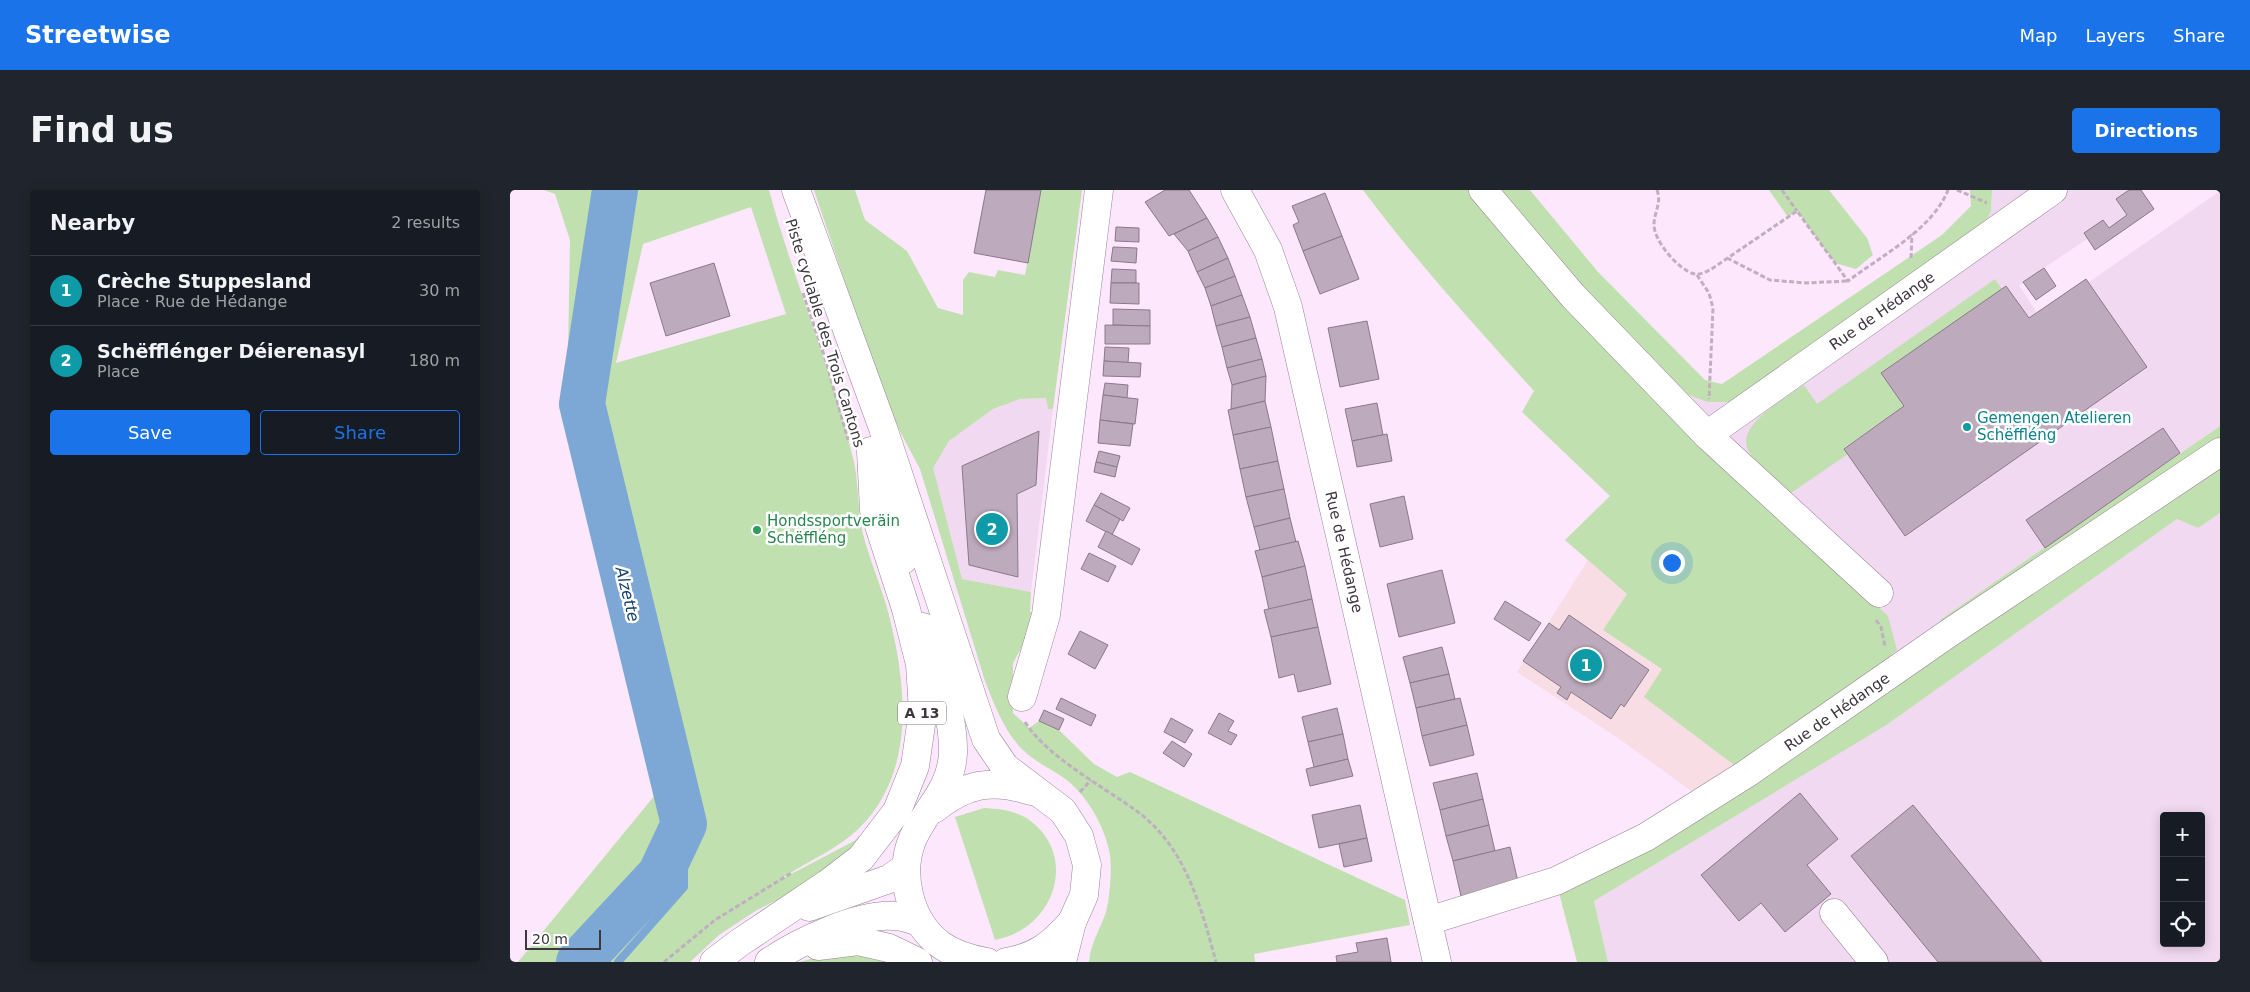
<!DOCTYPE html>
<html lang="en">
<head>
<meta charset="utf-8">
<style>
  body { margin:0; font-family:"DejaVu Sans",sans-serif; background:#20242c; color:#f1f3f6 }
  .controls { position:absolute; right:15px; bottom:15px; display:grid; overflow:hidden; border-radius:5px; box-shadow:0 2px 12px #0003 }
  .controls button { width:45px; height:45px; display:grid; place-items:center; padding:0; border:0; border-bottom:1px solid #363941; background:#171b24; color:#f1f3f6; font:25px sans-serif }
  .scale { position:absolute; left:15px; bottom:12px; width:76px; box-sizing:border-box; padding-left:5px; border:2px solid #3e363e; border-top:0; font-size:14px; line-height:18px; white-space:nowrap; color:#3e363e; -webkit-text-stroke:4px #fff; paint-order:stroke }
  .you { position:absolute; left:1161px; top:372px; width:18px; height:18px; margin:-12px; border:4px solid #fff; border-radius:50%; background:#1a73e8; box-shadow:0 0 0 8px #1a73e833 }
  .badge { display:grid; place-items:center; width:32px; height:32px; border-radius:50%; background:#1a73e8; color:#fff; font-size:16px; font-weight:700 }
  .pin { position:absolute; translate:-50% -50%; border:2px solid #fff; box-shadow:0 1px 5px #0006 }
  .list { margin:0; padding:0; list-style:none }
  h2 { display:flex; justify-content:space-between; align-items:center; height:65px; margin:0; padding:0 20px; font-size:21px }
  h2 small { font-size:16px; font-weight:400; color:#9ea1a6 }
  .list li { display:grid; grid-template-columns:32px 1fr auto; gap:15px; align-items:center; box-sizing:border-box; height:70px; padding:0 20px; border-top:1px solid #363941 }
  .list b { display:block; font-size:19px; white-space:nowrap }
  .list p { margin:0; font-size:16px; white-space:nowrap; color:#9ea1a6 }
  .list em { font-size:16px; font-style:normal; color:#9ea1a6 }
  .actions { display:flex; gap:10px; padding:15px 20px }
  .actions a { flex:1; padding:11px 0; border:1px solid #1a73e8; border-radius:5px; text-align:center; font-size:18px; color:#1a73e8 }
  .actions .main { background:#1a73e8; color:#fff }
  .icon { flex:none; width:28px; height:28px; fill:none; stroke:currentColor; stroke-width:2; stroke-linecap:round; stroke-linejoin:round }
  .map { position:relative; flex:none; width:1710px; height:772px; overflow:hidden; border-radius:5px }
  header { display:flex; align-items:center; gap:30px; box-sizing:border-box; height:70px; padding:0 25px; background:#1a73e8; color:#fff }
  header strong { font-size:24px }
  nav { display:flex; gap:28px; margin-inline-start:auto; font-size:18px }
  .intro { display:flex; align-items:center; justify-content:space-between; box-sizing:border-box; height:120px; padding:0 30px }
  h1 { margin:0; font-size:35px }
  .button { padding:12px 22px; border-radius:5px; background:#1a73e8; color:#fff; font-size:18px; font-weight:700 }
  main { display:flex; gap:30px; padding:0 30px }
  aside { flex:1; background:#171b24; border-radius:5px; box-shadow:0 2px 12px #0003 }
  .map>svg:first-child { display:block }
</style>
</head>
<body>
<header>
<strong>Streetwise</strong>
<nav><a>Map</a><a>Layers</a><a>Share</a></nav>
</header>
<div class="intro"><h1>Find us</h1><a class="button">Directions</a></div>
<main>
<aside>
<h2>Nearby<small>2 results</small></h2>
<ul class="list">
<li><span class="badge" style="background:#0f9aa8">1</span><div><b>Crèche Stuppesland</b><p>Place · Rue de Hédange</p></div><em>30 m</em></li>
<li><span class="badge" style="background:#0f9aa8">2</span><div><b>Schëfflénger Déierenasyl</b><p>Place</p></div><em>180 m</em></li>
</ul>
<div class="actions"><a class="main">Save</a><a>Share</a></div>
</aside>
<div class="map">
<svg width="1710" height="772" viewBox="0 0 1710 772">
  <rect width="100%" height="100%" fill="#fce7fc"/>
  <g fill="#f2d9f2" fill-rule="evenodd">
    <polygon points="1482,0 1631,0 1644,19 1585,60 1577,49 1534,78 1546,96 1526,110 1514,93 1509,95 1527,123 1576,89 1579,92 1710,1 1710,236 1430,430 1439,443 1391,477 1259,319 1174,203 1197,212 1481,21"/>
    <polygon points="537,208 538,219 543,219 521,402 452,389 422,278 439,251 483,219 510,209"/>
    <path d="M1710 323V772H1098L1084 711 1375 536 1667 329 1688 338ZM1654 626H1691V753H1654Z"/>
  </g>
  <polygon fill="#f8dde4" points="1078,370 1276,544 1187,605 1108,548 1007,482"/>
  <g fill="#c0e0af" fill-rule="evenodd">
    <path d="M34 0H259C284 92 322 179 344 272 349 295 347 320 353 344 360 371 372 398 379 425 394 486 404 559 368 615 342 656 304 666 268 691L344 651 359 637 345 658 313 682 273 707 247 720 209 745 180 772H8L145 605 57 219 60 50 45 4ZM241 17 276 124 106 173 133 54Z"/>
    <path d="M304 0H345L355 30 397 61 428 118 453 125V90L459 82 485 87 488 80 515 85 531 0H572L543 219H538L536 208 510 209 483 219 439 251 423 278 452 389 521 402 520 422 530 424 503 473V523L519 538 529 531 549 540 584 574 607 587 620 582 895 710 900 735 744 764 745 772H579C581 752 590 740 596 722 600 706 602 681 600 665 595 636 577 605 554 588 540 578 525 572 513 560 495 543 484 514 475 491L410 279 377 217Z"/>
    <path d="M853 0H1020L1088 82 1195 190 1212 194 1432 45 1461 16 1460 0H1482L1481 21 1472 39 1222 212H1197L1174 203 1259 319 1378 426 1387 460 1381 465 1391 476 1439 442 1430 430 1710 236V323L1688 338 1667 329 1375 536 1084 711 1098 772H1067L1046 691 1236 584 1134 507 1152 479 1093 440 1117 404 1055 350 1100 306 1012 222 1024 201C965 136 906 71 853 0Z"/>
    <polygon points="1259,0 1319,0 1357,48 1363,65 1346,79 1325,73 1287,21 1278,27"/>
    <path d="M1485 89 1492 99 1371 183 1394 216 1334 258 1338 264 1281 303C1269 291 1248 276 1239 262 1223 236 1276 208 1294 195L1307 214Z"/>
    <path d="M474 618C489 619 504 620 518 629 570 666 544 739 485 750L445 627Z"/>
    <polygon points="343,760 384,772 290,772 323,762"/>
  </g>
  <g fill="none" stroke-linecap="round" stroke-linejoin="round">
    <polyline stroke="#7da8d6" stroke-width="8" points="108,772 174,697 174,634"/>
    <polyline stroke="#7da8d6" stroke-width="46" points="69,772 150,685 174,634 72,214 105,0"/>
  </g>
  <g fill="#bdaabd" stroke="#8b788a">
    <polygon points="476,0 531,0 518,73 464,63"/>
    <polygon points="655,0 679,0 697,28 659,46 635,12"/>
    <polygon points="1619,0 1631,0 1644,19 1585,60 1574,43 1593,30 1599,38 1617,25 1606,9"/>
    <polygon points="815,3 832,46 793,61 783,35 789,32 782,16"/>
    <polygon points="697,28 708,47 678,61 664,44"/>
    <polygon points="606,37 629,38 629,52 605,51"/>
    <polygon points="832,46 849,89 810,104 793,61"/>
    <polygon points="708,47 718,68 687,82 678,61"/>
    <polygon points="603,57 627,58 626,73 601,71"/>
    <polygon points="718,68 725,86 695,98 687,82"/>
    <polygon points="204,73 220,126 156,146 140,93"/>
    <polygon points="1534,78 1546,96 1526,110 1513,92"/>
    <polygon points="602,79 626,80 626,93 601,93"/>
    <polygon points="725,86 732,105 701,116 695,98"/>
    <polygon points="1576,89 1637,177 1395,346 1334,259 1394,216 1371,183 1496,96 1519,128"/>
    <polygon points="601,93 629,93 629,114 600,113"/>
    <polygon points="732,105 740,127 706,136 701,116"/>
    <polygon points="603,119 640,120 640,136 603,135"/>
    <polygon points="740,127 746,148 712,157 706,136"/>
    <polygon points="857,131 869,189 830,197 818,138"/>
    <polygon points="595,135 640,136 640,154 595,154"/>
    <polygon points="746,148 752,169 717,178 712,157"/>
    <polygon points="595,157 619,158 618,173 594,171"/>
    <polygon points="752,169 756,186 722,195 717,178"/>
    <polygon points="594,171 631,173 630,187 593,186"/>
    <polygon points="756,186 755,211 721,219 722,195"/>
    <polygon points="595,193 618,195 617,208 593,205"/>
    <polygon points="593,205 628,209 625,234 590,230"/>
    <polygon points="755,211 761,237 723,245 718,220"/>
    <polygon points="867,213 873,245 842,251 835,219"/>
    <polygon points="590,230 623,234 620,256 588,253"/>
    <polygon points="761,237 768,271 730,279 723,245"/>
    <polygon points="1653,238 1670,263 1535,358 1516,330"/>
    <polygon points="529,241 526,295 507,304 508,387 459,375 452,276"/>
    <polygon points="877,244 882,271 847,277 842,251"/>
    <polygon points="589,261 610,266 607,277 586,272"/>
    <polygon points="768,271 774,299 736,307 730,279"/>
    <polygon points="586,272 607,277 605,287 584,282"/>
    <polygon points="774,299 780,328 744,337 736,307"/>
    <polygon points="591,303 620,318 613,331 584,315"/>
    <polygon points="894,306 903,349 870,357 860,314"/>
    <polygon points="584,315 610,329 602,345 576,331"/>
    <polygon points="780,328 786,352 750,360 744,337"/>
    <polygon points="596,341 630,359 622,375 588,357"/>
    <polygon points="788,351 795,376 752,387 745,361"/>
    <polygon points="579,363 606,376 598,392 571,379"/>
    <polygon points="795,376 802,409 759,420 752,387"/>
    <polygon points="932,380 945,433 889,447 877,394"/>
    <polygon points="802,409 808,437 761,447 754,420"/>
    <polygon points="995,411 1031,433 1019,451 984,429"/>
    <polygon points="1059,425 1139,480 1114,517 1111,514 1101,529 1061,502 1057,510 1047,503 1051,497 1013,471 1039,433 1049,440"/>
    <polygon points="808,437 821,494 788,502 784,484 769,488 761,447"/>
    <polygon points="570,441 598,455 585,479 558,464"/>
    <polygon points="932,457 939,484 900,493 893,467"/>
    <polygon points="939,484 945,509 906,518 900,493"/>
    <polygon points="551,508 586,525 581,536 546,519"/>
    <polygon points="950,508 957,535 912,546 906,518"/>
    <polygon points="827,518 833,544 798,552 792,527"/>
    <polygon points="534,520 554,529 549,540 529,531"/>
    <polygon points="709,523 724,531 718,541 727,545 721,555 698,543"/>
    <polygon points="661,528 683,540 675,553 654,542"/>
    <polygon points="957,535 964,565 920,576 912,546"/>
    <polygon points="833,544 838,569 804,577 798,552"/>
    <polygon points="662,551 682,564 674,577 653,563"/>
    <polygon points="838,569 843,586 800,596 796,579"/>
    <polygon points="967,583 973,609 930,620 923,593"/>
    <polygon points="1290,603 1328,649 1297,675 1321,704 1275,742 1251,713 1229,731 1191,685"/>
    <polygon points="973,609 979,635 936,646 930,620"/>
    <polygon points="850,615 857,648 809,658 802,625"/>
    <polygon points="1403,615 1532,772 1428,772 1341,666"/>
    <polygon points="979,635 985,661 943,671 936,646"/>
    <polygon points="857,648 862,671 834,677 829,654"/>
    <polygon points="1000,657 1008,692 951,706 943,671"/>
    <polygon points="877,748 881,772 827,772 826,766 848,762 846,753"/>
  </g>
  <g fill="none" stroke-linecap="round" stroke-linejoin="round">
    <g stroke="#968496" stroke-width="29">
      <g id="minor">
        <polyline points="725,0 758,60 778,117 927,772"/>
        <polyline points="973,0 1063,106 1197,245 1543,0"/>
        <polyline points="1197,245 1369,403"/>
        <polyline points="512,507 536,425 589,0"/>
        <polyline points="1324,723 1364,772"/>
        <polyline points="918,731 1046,691 1136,647 1236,584 1439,443 1710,262"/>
      </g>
    </g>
    <g stroke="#968496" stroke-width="29">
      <g id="major">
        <polyline points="286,0 373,238 476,549 495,577 553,621 569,646 577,675 574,705 562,732 552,772"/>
        <polyline points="367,279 393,370"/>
        <path d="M413 437C425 477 444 522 443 563 441 601 417 617 403 648 388 683 399 732 431 755 445 765 460 769 477 772"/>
        <path d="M424 619C455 594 482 588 521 601"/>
        <path d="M496 772C527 767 541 755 562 732"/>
      </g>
    </g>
    <g stroke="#968496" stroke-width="29">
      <g id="highway">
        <polyline points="299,717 379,689 396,677"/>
        <polyline points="308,756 348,751 379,758 408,772"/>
        <polyline points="204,772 229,753 317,694 351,668 387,621 405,576 413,521 410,474 396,419 364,320 361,261"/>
        <path d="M259 772C288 752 349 723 384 726 393 726 402 730 410 732"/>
      </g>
    </g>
    <g stroke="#bfafbf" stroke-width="3" stroke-dasharray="5 2.5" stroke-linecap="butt">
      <path d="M1147 0C1152 13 1144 22 1144 35 1144 51 1169 81 1185 84 1190 85 1195 82 1200 80L1287 21 1338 91C1371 66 1423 39 1438 0"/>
      <polyline points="1272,0 1287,21"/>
      <polyline points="1447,0 1477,13"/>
      <polyline points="1217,68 1260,90 1296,93 1337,91"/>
      <polyline points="1401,68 1402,44"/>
      <polyline points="1187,85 1199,103 1203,118 1199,209"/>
      <polyline points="293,103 315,168 338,250"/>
      <polyline points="1366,430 1371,437 1375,456"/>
      <path d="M515 532C537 567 594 597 628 622 676 658 691 717 706 772"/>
      <polyline points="570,602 581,590"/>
      <polyline points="154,772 205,730 283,682"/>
    </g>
    <use href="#minor" stroke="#fff" stroke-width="28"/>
    <use href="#major" stroke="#fff" stroke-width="28"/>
    <use href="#highway" stroke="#fff" stroke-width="28"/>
  </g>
  <circle fill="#0f9aa8" stroke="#fff" stroke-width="2" cx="1457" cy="237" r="5"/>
  <circle fill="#2e9e5b" stroke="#fff" stroke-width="2" cx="247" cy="340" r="5"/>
  <g text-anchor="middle" stroke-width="5" stroke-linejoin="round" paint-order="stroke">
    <rect fill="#fff" stroke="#787278" stroke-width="1" x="388" y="511.5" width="48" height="23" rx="4"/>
    <g font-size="14" font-weight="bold" fill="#3e363e">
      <text x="412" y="528">A 13</text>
    </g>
    <g font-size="15" fill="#3e363e" stroke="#fff">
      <text transform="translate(1372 121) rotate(-35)" y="5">Rue de Hédange</text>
      <text transform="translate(315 143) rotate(73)" y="5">Piste cyclable des Trois Cantons</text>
      <text transform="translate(834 362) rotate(77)" y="5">Rue de Hédange</text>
      <text transform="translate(1327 522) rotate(-35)" y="5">Rue de Hédange</text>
    </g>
    <g font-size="15" fill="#0d838f" stroke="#fff" text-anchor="start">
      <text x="1467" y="233">Gemengen Atelieren<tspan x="1467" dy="17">Schëffléng</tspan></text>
    </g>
    <g font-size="15" fill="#27864d" stroke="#fff" text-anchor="start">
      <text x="257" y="336">Hondssportveräin<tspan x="257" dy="17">Schëffléng</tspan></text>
    </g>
    <g font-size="16" font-style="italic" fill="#13416d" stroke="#fff">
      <text transform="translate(118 404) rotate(76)" y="6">Alzette</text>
    </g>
  </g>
</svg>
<div class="controls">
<button>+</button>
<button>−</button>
<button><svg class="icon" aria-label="locate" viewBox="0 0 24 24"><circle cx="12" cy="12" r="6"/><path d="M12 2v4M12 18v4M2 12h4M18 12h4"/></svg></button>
</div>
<div class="scale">20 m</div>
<div class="you"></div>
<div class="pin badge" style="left:1076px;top:475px;background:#0f9aa8">1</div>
<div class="pin badge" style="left:482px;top:339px;background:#0f9aa8">2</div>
</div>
</main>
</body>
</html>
